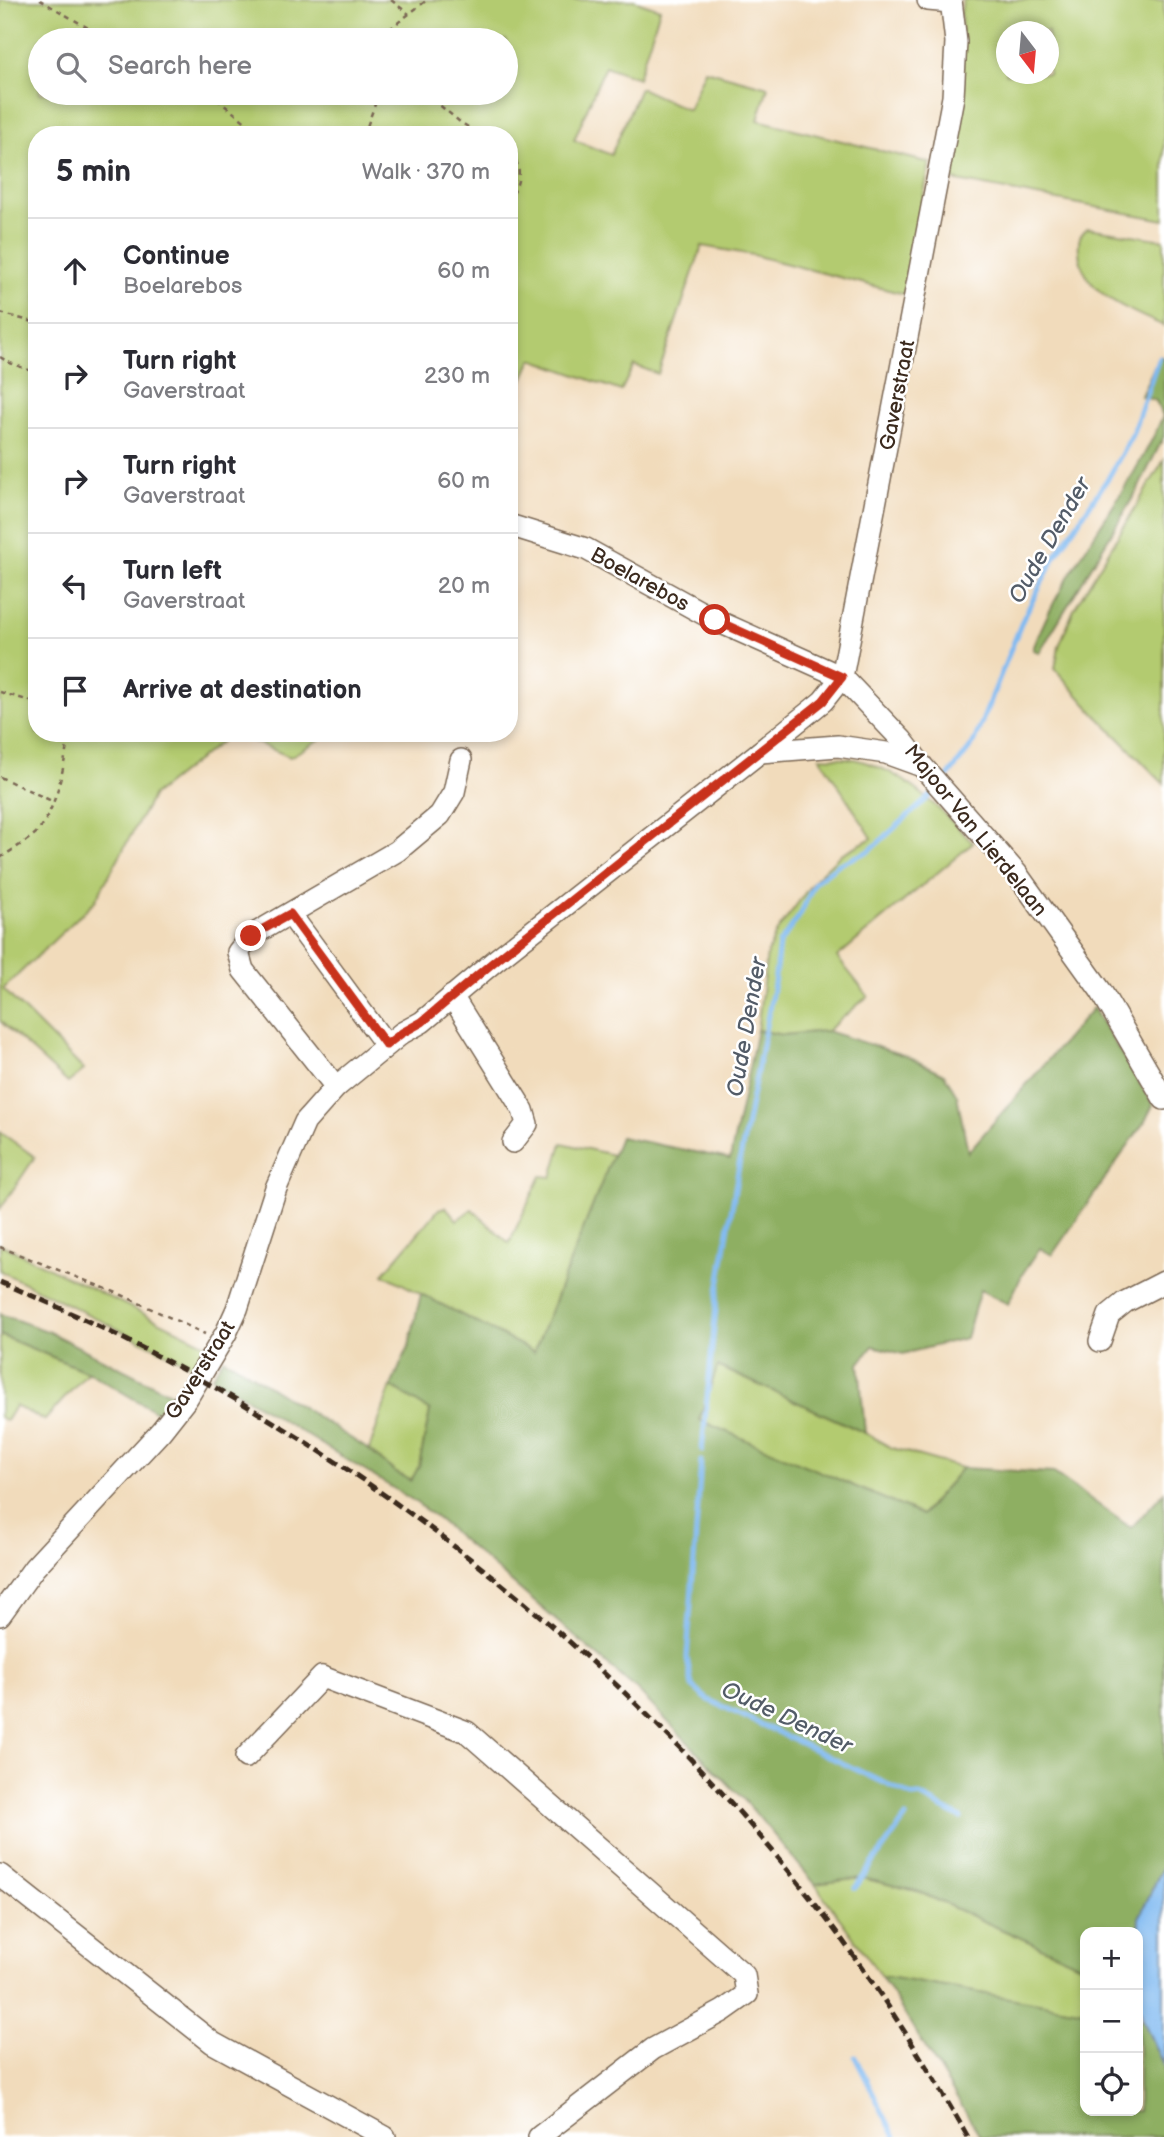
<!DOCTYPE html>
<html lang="en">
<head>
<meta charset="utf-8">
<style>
  body { margin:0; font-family:"Balsamiq Sans",sans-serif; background:#f2f2f3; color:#2b2b33 }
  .controls { position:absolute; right:21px; bottom:21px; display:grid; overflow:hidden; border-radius:14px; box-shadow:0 4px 10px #0003 }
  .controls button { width:63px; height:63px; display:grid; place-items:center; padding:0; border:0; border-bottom:2px solid #e1e1e2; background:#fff; color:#2b2b33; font:35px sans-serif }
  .compass { position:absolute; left:996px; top:21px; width:63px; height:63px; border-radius:50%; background:#fff; box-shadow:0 4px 10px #0003; rotate:164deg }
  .stop { position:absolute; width:21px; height:21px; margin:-16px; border:5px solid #c8321e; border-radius:50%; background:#fff }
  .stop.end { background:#c8321e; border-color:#fff; box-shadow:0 2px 7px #0008 }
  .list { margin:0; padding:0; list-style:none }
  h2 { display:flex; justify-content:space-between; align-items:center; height:91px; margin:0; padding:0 28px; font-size:30px }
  h2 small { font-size:23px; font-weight:400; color:#7c7c81 }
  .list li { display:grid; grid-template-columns:46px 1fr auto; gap:21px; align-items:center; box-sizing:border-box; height:105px; padding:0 28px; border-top:2px solid #e1e1e2 }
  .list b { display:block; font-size:26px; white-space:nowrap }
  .list p { margin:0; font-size:23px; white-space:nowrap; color:#7c7c81 }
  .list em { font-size:23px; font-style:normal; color:#7c7c81 }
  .icon { flex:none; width:38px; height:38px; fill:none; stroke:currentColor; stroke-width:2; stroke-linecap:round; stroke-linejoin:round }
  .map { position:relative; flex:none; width:1164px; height:2137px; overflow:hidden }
  .search { position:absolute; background:#fff; box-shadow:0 4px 10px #0003; left:28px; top:28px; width:490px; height:77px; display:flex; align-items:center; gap:18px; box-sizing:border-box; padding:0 24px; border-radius:38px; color:#7c7c81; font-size:26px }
  .panel { position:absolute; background:#fff; box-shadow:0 4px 10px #0003; left:28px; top:126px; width:490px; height:616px; border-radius:28px }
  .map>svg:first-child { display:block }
</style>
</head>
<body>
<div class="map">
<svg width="1164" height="2137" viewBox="0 0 1164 2137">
  <rect width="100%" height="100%" fill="#fff"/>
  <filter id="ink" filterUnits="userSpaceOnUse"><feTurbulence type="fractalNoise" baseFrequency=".0143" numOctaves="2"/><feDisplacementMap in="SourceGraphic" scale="14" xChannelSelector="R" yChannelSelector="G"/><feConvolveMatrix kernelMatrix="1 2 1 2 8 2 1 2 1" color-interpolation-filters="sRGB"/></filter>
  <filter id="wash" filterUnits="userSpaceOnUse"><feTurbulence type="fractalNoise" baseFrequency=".00686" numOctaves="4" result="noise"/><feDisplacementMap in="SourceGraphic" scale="28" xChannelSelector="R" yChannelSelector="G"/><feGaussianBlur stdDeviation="1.57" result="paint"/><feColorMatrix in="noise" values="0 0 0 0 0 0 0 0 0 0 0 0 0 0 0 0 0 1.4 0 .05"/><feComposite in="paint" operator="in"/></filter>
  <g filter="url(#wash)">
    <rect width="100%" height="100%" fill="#f1dbbb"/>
    <g fill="#b3cb70" stroke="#777a47" stroke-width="2" fill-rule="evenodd">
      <path d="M0 0H634L660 9 638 78 605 66 574 140 611 155 640 88 688 110 705 70 768 87 758 120 930 163 904 294 753 255 702 246 658 374 634 365 621 391 532 359 509 410V135H37V733H232L153 795 95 901 3 989 84 1070 68 1083 0 1021ZM40 40H506V93H40Z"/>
      <path d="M963 0H1164V220L947 179 963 95 961 12ZM1006 32H1048V74H1006Z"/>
      <path d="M1088 228 1164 240V326C1130 310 1082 295 1079 251 1078 241 1079 234 1088 228Z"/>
      <polygon points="1164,460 1164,784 1095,714 1055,669 1059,646 1074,609"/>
      <polygon points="234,733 322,733 322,738 290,757"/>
      <path d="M820 757C832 758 846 757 858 760 907 772 939 809 973 843L837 957 868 996 827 1031 783 1035 757 1030 767 954 776 933 816 878 841 854 872 838Z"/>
      <polygon points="0,1132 35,1157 0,1209"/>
      <polygon points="562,1143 613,1155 534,1353 383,1274 439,1209 446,1207 457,1220 472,1209 509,1243 541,1176 552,1177"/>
      <polygon points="0,1244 206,1344 193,1366 0,1271"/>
      <polygon points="0,1335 88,1372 45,1420 15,1406 6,1421 0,1417"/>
      <polygon points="717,1366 865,1433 892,1448 962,1468 922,1515 699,1420"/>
      <polygon points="391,1386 430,1411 419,1466 411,1481 396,1473 369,1450"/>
      <polygon points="862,1878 917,1891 1085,1967 1085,2011 881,1976 815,1884"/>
    </g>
    <g fill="#8eaf62" stroke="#646c40" stroke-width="2">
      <path d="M1159 356 1164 358V436L1137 491 1039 653 1033 649C1064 565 1128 498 1163 416L1156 401 1141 396Z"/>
      <polygon points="1093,1008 1153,1105 1145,1121 1052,1255 1040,1248 1023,1273 1008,1304 980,1290 966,1338 903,1354 873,1346 859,1364 865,1433 718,1366 699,1420 922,1515 962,1468 1054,1473 1131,1528 1164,1492 1164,1864 1139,1918 1138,1937 1138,1932 1085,1932 1085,1967 917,1891 862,1878 815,1884 747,1803 635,1688 439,1520 414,1501 212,1377 223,1358 233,1363 369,1450 396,1473 411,1481 419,1466 430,1411 391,1386 409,1346 421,1294 534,1352 620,1137 730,1159 757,1030 783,1035 827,1031 906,1056 944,1074 957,1095 968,1152"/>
      <polygon points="0,1314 47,1331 174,1395 158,1413 88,1372 0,1335"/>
      <polygon points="881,1976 1085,2011 1085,2111 1138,2111 1138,2020 1143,2020 1164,2067 1164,2137 981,2137"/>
    </g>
    <polygon fill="#80baf1" stroke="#5e7288" stroke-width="2" points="1164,1864 1164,2067 1143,2020 1138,2001 1139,1918"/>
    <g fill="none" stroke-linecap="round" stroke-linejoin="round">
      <g stroke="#80baf1" stroke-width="5">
        <polyline points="943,783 973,744 1023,619 1056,555 1110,475 1132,435 1159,357"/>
        <polyline points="702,1450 717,1297 740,1159 774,984 779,944 800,915 815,882 839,864 869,851 937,790"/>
        <polyline points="701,1461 687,1658 692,1686 707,1699 912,1796 920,1796 961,1818"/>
        <polyline points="855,1888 906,1817"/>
        <polyline points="855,2057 895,2137"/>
      </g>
    </g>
  </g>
  <g filter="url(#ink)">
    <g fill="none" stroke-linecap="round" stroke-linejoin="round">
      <g stroke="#7b6855" stroke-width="24">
        <g id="minor">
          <polyline points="928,0 951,2"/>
          <polyline points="509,525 586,549 715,620 842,677 902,740 922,766 1017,874 1101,991 1164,1099"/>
          <polyline points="760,752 838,746 886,753 922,766"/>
          <polyline points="290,914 386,1045"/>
          <polyline points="452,996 523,1110 527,1124 513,1142"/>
          <polyline points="336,1087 243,970 238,952 251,936 397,851 440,815 454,792 461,760"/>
          <polyline points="1100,1341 1109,1315 1125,1302 1164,1282"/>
          <polyline points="0,1615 34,1568 161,1431 187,1398 226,1333 237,1309 276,1188 305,1122 336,1087 402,1033 422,1022 496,960 760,752 823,701 842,677 953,97 956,42 951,0"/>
          <polyline points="246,1757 322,1677 467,1732 744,1975 747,1994 723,2011 653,2049 539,2137"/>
          <polyline points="0,1875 213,2043 385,2137"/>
        </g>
      </g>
      <g stroke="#7b6855" stroke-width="2.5" stroke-dasharray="5 5" stroke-linecap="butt">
        <polyline points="40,0 109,40"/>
        <polyline points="391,0 409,14"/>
        <polyline points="390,40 391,28 427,0"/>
        <polyline points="209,93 262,135"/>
        <polyline points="425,93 460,122 481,135"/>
        <polyline points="364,135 379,93"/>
        <path d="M509 153C524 164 520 186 509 198"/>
        <polyline points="509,284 511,294 509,312"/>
        <polyline points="0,313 37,323"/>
        <polyline points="0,357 10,363 37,373"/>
        <polyline points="0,692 37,703"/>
        <polyline points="0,777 54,802"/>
        <path d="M0 858C12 850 26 842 36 833 55 815 67 758 68 733"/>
        <polyline points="0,1247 122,1295 205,1334"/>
      </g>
      <use href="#minor" stroke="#fff" stroke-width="21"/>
      <path stroke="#3b2a1e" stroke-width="5" stroke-dasharray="10 5" stroke-linecap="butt" d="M0 1282C337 1422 653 1670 863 1969 901 2024 935 2080 968 2137"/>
    </g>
  </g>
  <g fill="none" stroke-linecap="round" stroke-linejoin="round" filter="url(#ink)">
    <polyline stroke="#c8321e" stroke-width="9" points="251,936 290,914 386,1045 402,1033 422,1022 496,960 823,701 842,677 715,620"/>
  </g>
  <g text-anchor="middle" stroke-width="5" stroke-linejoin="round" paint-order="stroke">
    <g font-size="21" fill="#3b2a1e" stroke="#fff">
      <text transform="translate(897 395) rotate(-79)" y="7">Gaverstraat</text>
      <text transform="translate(640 579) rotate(29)" y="7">Boelarebos</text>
      <text transform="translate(976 830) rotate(51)" y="7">Majoor Van Lierdelaan</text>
      <text transform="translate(200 1370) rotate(-58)" y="7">Gaverstraat</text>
    </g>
    <g font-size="23" font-style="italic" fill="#535c68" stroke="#fff">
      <text transform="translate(1049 540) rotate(-60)" y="8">Oude Dender</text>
      <text transform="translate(746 1027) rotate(-80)" y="8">Oude Dender</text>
      <text transform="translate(787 1717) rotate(25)" y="8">Oude Dender</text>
    </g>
  </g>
</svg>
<div class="controls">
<button>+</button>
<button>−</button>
<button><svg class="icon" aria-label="locate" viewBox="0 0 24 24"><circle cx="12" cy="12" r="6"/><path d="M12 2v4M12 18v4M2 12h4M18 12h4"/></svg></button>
</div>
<svg class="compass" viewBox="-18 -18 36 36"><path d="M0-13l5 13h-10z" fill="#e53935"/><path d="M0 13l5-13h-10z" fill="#7c7c81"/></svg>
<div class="stop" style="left:715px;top:620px"></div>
<div class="stop end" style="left:251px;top:936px"></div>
<div class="search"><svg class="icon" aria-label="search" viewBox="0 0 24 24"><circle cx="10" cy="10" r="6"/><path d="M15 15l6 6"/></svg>Search here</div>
<section class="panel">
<h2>5 min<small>Walk · 370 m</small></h2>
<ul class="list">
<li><svg class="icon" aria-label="ahead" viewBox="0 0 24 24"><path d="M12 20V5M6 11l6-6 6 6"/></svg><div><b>Continue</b><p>Boelarebos</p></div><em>60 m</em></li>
<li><svg class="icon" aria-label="right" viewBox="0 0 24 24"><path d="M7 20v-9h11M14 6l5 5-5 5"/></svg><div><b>Turn right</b><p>Gaverstraat</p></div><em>230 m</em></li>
<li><svg class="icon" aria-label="right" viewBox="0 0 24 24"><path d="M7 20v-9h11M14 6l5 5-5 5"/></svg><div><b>Turn right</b><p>Gaverstraat</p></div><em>60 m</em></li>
<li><svg class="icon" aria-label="left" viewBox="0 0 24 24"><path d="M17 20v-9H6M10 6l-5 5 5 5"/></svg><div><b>Turn left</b><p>Gaverstraat</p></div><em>20 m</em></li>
<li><svg class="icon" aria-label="arrive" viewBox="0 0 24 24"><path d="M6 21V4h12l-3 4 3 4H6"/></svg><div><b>Arrive at destination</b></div></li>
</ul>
</section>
</div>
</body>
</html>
